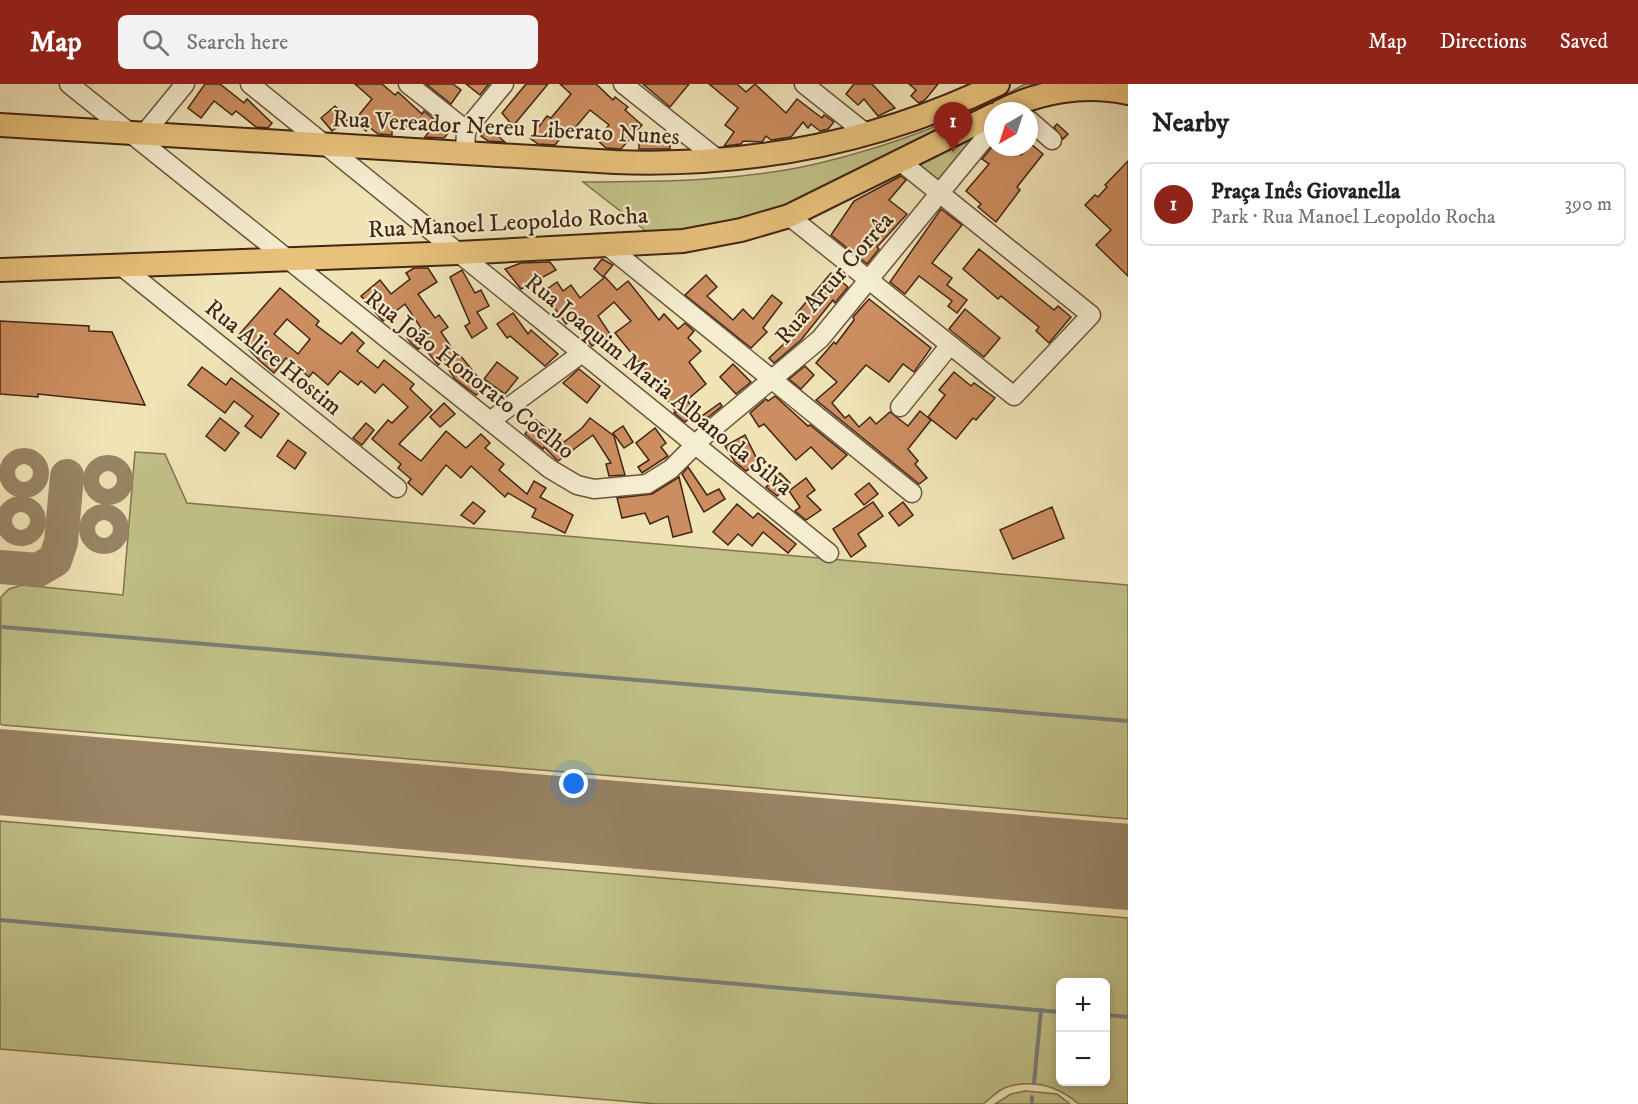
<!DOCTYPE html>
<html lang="en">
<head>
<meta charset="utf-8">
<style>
  body { margin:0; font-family:"IM FELL DW Pica",serif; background:#f2f2f2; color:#222 }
  .controls { position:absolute; right:18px; bottom:18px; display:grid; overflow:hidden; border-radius:9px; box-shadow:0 3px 9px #0003 }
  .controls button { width:54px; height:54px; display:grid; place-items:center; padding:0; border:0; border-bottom:2px solid #e0e0e0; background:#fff; color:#222; font:30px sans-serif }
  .compass { position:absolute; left:984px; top:18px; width:54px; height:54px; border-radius:50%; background:#fff; box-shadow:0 3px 9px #0003; rotate:219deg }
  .you { position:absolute; left:574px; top:700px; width:21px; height:21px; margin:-15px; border:4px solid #fff; border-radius:50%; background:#1a73e8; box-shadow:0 0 0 9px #1a73e833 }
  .badge { display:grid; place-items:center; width:39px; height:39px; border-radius:50%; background:#8f2418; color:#fff; font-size:20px; font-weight:700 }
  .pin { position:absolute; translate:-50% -50px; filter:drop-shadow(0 2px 3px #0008) }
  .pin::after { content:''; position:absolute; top:32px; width:21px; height:18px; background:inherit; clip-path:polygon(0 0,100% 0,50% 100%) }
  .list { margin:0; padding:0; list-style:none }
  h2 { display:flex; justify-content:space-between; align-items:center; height:78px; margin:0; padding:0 24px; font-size:26px }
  h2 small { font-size:20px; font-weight:400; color:#767676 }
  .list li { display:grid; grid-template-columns:39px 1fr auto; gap:18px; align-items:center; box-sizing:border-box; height:84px; margin:0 12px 12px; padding:0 12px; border:2px solid #e0e0e0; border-radius:9px }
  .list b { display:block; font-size:22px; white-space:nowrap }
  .list p { margin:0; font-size:20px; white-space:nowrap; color:#767676 }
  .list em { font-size:20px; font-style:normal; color:#767676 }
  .icon { flex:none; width:33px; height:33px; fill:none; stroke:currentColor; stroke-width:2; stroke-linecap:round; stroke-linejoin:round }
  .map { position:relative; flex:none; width:1128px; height:1020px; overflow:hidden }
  header { display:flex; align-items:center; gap:36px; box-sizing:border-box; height:84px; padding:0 30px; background:#8f2418; color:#fff }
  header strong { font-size:28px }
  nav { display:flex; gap:33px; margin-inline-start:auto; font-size:21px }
  .search { width:420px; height:54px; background:#f2f2f2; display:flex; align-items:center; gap:15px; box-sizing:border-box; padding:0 21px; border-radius:9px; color:#767676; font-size:22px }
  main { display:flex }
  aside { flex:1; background:#fff }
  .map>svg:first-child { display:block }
</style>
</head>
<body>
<header>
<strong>Map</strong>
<div class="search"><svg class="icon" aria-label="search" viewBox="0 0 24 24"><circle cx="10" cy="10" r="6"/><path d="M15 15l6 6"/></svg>Search here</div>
<nav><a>Map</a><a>Directions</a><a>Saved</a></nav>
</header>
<main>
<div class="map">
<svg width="1128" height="1020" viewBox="0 0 1128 1020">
  <rect width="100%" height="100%" fill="#f0e3b6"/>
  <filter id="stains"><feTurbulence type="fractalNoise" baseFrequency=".00333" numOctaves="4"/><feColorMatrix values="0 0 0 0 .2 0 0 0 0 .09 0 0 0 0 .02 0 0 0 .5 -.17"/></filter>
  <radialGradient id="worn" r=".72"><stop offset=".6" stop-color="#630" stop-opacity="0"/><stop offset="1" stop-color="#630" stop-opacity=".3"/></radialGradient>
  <g fill="#c1c188" stroke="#81734e" stroke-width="1.5" fill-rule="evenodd">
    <path d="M1025 0H1039L982 30 785 125 655 154 583 98C660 98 745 97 820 79 890 62 962 35 1025 0Z"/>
    <polygon points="974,54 938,104 911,82"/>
    <polygon points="135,368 165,370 187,419 1128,501 1128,735 3,641 0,640 1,513 9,505 22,501 123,511"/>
    <path d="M0 737 1128 834V1020H1079C1058 1002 1034 995 1007 1003 999 1005 990 1015 983 1020H657L0 965ZM1060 898H1106V998H1060Z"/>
    <polygon points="1025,1007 1057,1010 1070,1020 995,1020 1011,1010"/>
  </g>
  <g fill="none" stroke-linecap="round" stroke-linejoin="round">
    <g stroke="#7a7f77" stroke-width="4">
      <polyline points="3,543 1128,637"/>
      <polyline points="0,836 1060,928"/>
      <polyline points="1106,931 1128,933"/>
      <polyline points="1034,999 1041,926"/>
      <polyline points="1032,1020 1032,1013"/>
    </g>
    <g stroke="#988465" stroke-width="34">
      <circle cx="24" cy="389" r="8"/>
      <circle cx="108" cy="396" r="8"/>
      <circle cx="21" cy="437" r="8"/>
      <circle cx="104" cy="445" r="8"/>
      <polyline points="0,483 38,486 55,476 61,458 67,392"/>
    </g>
    <polyline stroke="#988465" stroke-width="86" points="0,688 1128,783"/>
  </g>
  <g fill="#cc8e60" stroke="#412514" stroke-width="1.5" fill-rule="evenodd">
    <polygon points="205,0 220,0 244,19 247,15 272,39 268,44 256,43 236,27 232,31 214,17 201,34 188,24"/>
    <polygon points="355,0 382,0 395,11 398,8 422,30 424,27 449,48 444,54 425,53 428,49 412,36 404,46 392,35 392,51 378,50 369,43 366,47 354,37 372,15"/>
    <polygon points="426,0 453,0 461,6 451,20"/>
    <polygon points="466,0 489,0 480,11"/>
    <polygon points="526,0 548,0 513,42 502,29"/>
    <polygon points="560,0 596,0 613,16 615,13 628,23 625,26 642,41 621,65 606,64 597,56 609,41 590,26 574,45 570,42 555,61 538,60 530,54 547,32 551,34 571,10"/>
    <polygon points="643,0 689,0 670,23"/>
    <polygon points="709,0 737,0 746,8 755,0 786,29 797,15 822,34 824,31 834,38 828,45 820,47 811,40 808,44 803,38 791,53 771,56 766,52 762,58 743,57 741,60 724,62 734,48 725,41 738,24"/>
    <polygon points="854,0 872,0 895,24 878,32 864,15 858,21 846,10"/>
    <polygon points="909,0 938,0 925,16 919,19 911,12 916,6"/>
    <polygon points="335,22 347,36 332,47 321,34"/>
    <polygon points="1057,40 1068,50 1063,55 1054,43"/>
    <polygon points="488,44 498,52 505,58 488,57 481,52"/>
    <polygon points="639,50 670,52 670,65 639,65"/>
    <polygon points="1031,60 1043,70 1017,103 1020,106 996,138 978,123 981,120 966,107 989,80 982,75 992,63 1011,63 1021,71"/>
    <polygon points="1128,77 1128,192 1096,161 1111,146 1085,121 1095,111 1098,113 1107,103 1105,101"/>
    <polygon points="901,92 906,96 889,116 907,130 877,163 879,165 867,180 831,151 854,117"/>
    <polygon points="941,125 962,141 932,179 952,194 947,201 967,216 957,229 948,222 952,217 919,192 905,210 890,198"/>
    <polygon points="979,165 1054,226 1058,222 1071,233 1049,259 1036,247 1039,243 1001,212 998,215 963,185"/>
    <polygon points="602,175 613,181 603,193 594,185"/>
    <polygon points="550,178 556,186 521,205 505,185 521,179"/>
    <polygon points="414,184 428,184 437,198 418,210 435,234 439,231 448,243 441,248 458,273 460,271 486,303 476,311 455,295 443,277 438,281 423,262 418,265 411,259 407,254 421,244 405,220 383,237 361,212 380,196 391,210 410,195 406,189"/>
    <polygon points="462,186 475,209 481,206 489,222 477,228 487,244 472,254 465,242 470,239 450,193"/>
    <polygon points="831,189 848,203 835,219 833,216 801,256 774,279 769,274 786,258 782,254 800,233 796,230"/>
    <polygon points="706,191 717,203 707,212 733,236 743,225 753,235 772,211 782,219 763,244 767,248 751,264 685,211"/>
    <polygon points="605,193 617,206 628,197 659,236 664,230 678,245 685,239 694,247 688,254 701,267 689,278 706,300 687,316 696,329 685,338 674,329 676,328 655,298 615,249 631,237 614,218 598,232 610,250 592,262 572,236 566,240 543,208 557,198 563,207 571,201 580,214"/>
    <path d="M280 204 319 237 316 241 341 260 352 248 364 259 357 267 378 284 384 276 414 300 410 305 432 326 399 360 421 377 446 347 466 364 481 350 490 359 485 364 504 380 499 386 527 410 534 397 546 404 540 413 573 431 565 449 532 433 536 425 508 409 505 413 471 382 461 394 446 381 422 411 408 399 411 395 398 384 401 380 372 355 388 336 392 339 408 323 383 300 375 309 361 297 358 301 340 287 328 301 313 288 309 293 286 274 274 289 260 277 237 253ZM287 235 310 255 298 270 274 250Z"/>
    <polygon points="869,215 931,264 914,288 903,280 889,298 866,281 832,319 845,334 849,331 859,343 870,333 876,340 890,328 908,342 920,327 931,336 908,365 918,377 915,380 927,394 919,400 816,316 837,298 816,279 834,258 836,260 854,236 853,233"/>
    <polygon points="965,225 1000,254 984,273 949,245"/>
    <polygon points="513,229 528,250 531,246 558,270 545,282 510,252 507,254 497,240"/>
    <polygon points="0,237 89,242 89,247 112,248 145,321 38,310 38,313 0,310"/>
    <polygon points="497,278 518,294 505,310 484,295"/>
    <polygon points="733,280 751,298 736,310 720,293"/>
    <polygon points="805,282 814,291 801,305 789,295"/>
    <polygon points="202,283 226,301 231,294 279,330 261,354 245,342 253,332 234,317 225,329 188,301"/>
    <polygon points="579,285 600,302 587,319 563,299"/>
    <polygon points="954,288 971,302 974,299 995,314 976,336 973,334 956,355 928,333 945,311 939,306"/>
    <polygon points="775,312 808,342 810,341 847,371 832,385 811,363 796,376 764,340 759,343 750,329 766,315 768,317"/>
    <polygon points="444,319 455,330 440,343 430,333"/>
    <polygon points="720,319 722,322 705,336 702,332"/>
    <polygon points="220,334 239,349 225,367 206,352"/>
    <polygon points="590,334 614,352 625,391 609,392 606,380 611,379 593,351 558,377 544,363 543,365 525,350 536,336 564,358 582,344"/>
    <polygon points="366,339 374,346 362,361 353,354"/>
    <polygon points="623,342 633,358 624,364 613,349"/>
    <polygon points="655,344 666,359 661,363 668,372 642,389 638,383 649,376 636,359"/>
    <polygon points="745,351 759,379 746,387 735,378 725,362"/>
    <polygon points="288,356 306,369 295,385 277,372"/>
    <polygon points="688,383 707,411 719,405 725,415 704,428 682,390"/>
    <polygon points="780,389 790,399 777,412 766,403"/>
    <polygon points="679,393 692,448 673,453 668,432 650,440 645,429 622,434 617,414 652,410"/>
    <polygon points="806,394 815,406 807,412 821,426 806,436 795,427 800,423 789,407"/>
    <polygon points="869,399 878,410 864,421 855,410"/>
    <polygon points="473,418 485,427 474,440 461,431"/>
    <polygon points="873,418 883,432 858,450 866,462 851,473 833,445"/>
    <polygon points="903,418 913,431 899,442 889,429"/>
    <polygon points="737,420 753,434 758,429 796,460 788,469 763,448 752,462 738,450 728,461 713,448"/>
    <polygon points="1052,423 1064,454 1013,475 1000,446"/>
  </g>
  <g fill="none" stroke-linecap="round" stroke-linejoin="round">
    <g stroke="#6d543c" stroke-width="21">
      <g id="minor">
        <polyline points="69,0 550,385 577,401 594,405 647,400 671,385 705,351 820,255 993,44"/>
        <polyline points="250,0 829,469"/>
        <polyline points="408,0 466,46 465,69"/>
        <polyline points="623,0 720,77"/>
        <polyline points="804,0 868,51"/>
        <polyline points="1029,36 1052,56"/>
        <polyline points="466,46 504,0"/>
        <polyline points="144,50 185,0"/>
        <polyline points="789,132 1014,312 1091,231 901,78"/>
        <polyline points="605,160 912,409"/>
        <polyline points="120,181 397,404"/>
        <polyline points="900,323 950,261"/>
        <polyline points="490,337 582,269"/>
      </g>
    </g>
    <g stroke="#412514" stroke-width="26">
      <g id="major">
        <path d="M1001 27C1040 7 1085 0 1128 9"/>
        <path d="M0 41 615 78C749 83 877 59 998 0"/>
        <polyline points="0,186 458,169 683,157 741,146 789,132 993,31"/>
      </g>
    </g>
    <use href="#minor" stroke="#f5edd0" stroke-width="18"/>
    <use href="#major" stroke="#e8c27b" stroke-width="22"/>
  </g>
  <g text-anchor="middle" stroke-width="4.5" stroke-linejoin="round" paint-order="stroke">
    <g font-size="24" fill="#412514" stroke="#f5edd0">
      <text transform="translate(506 43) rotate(3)" y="8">Rua Vereador Nereu Liberato Nunes</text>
      <text transform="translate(508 138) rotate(-3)" y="8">Rua Manoel Leopoldo Rocha</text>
      <text transform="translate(834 194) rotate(-49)" y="8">Rua Artur Corrêa</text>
      <text transform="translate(274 273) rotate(39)" y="8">Rua Alice Hostim</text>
      <text transform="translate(470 290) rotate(38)" y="8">Rua João Honorato Coelho</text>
      <text transform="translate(659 300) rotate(39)" y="8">Rua Joaquim Maria Albano da Silva</text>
    </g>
  </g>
  <rect width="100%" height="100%" filter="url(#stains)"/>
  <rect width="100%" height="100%" fill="url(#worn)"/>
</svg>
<div class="controls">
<button>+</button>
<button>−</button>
</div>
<svg class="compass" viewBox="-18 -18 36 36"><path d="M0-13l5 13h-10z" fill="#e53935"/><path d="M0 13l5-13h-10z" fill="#767676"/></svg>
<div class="you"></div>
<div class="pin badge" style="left:953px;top:68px">1</div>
</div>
<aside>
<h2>Nearby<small></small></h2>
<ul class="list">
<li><span class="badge">1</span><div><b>Praça Inês Giovanella</b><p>Park · Rua Manoel Leopoldo Rocha</p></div><em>390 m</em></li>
</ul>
</aside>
</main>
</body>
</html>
